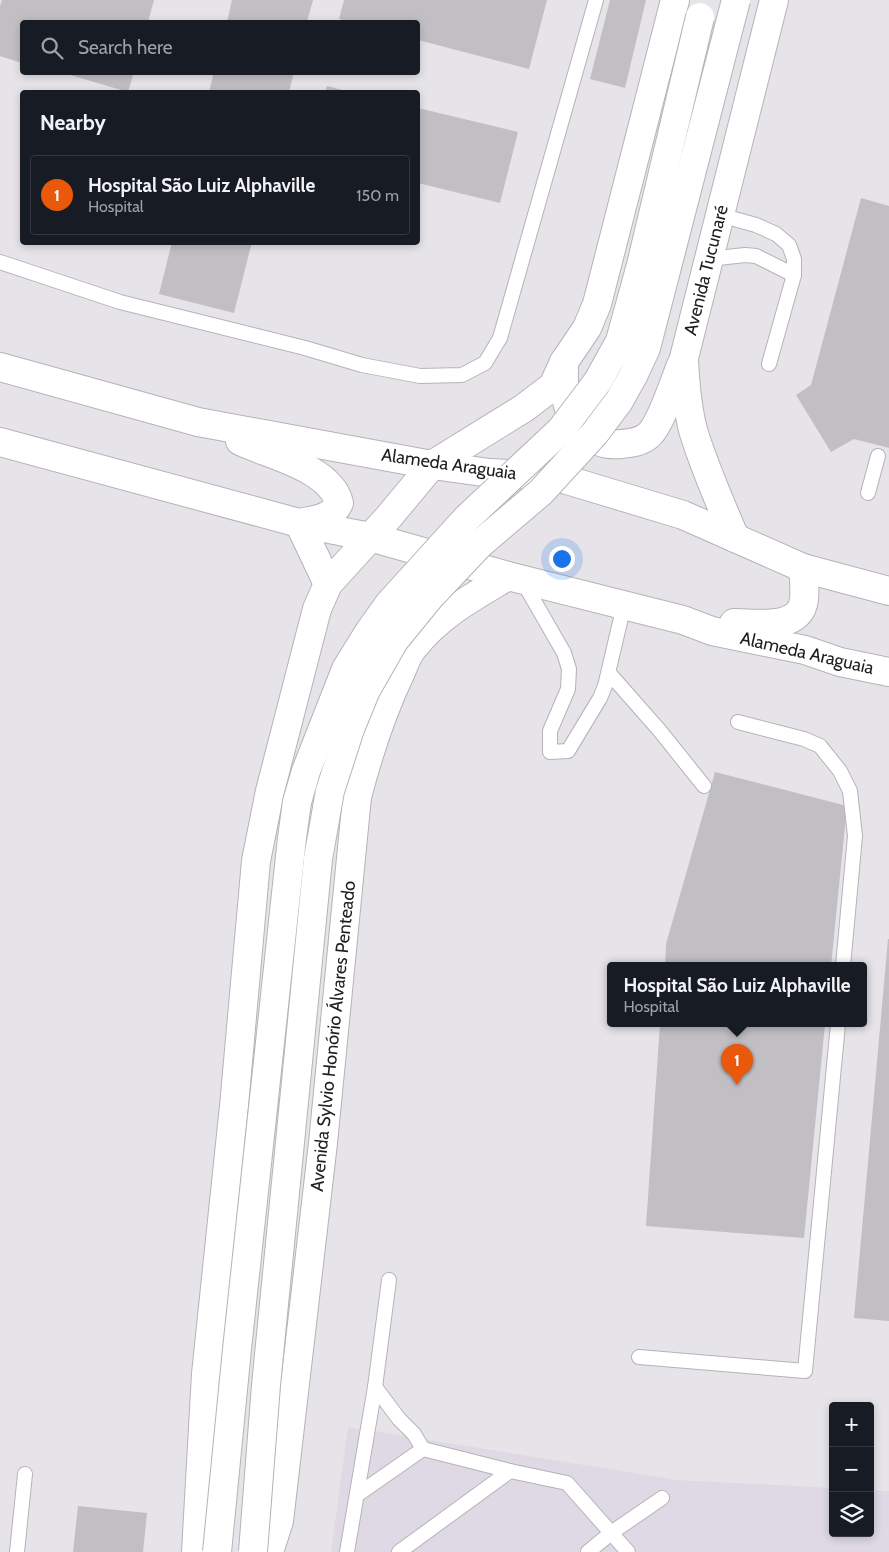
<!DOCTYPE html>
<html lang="en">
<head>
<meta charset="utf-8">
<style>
  body { margin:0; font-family:Cabin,sans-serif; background:#20242c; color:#f1f3f6 }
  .controls { position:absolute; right:15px; bottom:15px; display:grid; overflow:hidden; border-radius:5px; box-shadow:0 2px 8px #0003 }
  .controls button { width:45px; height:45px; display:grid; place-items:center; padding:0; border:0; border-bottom:1px solid #363941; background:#171b24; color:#f1f3f6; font:25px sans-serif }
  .you { position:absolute; left:561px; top:558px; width:18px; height:18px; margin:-12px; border:4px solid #fff; border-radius:50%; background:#1a73e8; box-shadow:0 0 0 8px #1a73e833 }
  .badge { display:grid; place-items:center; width:32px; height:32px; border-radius:50%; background:#ea580c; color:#fff; font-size:16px; font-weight:700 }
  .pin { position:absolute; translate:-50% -41px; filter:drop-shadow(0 1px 2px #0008) }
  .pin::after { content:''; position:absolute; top:26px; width:18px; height:15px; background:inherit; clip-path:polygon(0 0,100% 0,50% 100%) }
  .popup { position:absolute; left:607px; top:962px; width:260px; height:65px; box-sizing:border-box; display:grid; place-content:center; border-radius:5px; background:#171b24; filter:drop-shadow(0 1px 4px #0005); font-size:16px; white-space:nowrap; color:#9ea1a6 }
  .popup b { font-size:19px; color:#f1f3f6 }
  .popup::after { content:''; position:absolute; left:50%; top:100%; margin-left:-10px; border:10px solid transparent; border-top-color:#171b24 }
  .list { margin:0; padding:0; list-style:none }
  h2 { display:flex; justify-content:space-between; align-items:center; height:65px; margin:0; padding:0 20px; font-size:21px }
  h2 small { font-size:16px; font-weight:400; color:#9ea1a6 }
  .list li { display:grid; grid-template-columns:32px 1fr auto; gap:15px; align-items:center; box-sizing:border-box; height:80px; margin:0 10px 10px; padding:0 10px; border:1px solid #363941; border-radius:5px }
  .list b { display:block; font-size:19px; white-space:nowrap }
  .list p { margin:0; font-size:16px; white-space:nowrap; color:#9ea1a6 }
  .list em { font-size:16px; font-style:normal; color:#9ea1a6 }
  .icon { flex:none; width:28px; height:28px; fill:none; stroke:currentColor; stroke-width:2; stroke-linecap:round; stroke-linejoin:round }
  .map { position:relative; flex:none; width:889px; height:1552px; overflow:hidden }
  .search { position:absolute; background:#171b24; box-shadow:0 2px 8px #0003; left:20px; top:20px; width:400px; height:55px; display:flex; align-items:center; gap:12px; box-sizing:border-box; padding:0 18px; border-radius:5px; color:#9ea1a6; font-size:19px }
  .panel { position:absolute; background:#171b24; box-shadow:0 2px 8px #0003; left:20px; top:90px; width:400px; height:155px; border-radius:5px }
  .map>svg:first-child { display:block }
</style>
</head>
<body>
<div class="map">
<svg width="889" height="1552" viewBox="0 0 889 1552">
  <rect width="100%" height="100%" fill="#e6e4e8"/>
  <polygon fill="#ded9e4" points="348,1427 677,1480 833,1488 833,1533 870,1533 870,1490 889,1491 889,1552 331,1552"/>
  <g fill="#c1bfc3">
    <polygon points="2,0 154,0 148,22 22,22 22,63 0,56 0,6"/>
    <polygon points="232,0 313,0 307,22 227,22"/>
    <polygon points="344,0 547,0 529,69 418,40 418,22 350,22 339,19"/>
    <polygon points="610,0 646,0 625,88 590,79"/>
    <polygon points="60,72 134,72 128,92"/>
    <polygon points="214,72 294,72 289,92 209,92"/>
    <polygon points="327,86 350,92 325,92"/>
    <polygon points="418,108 518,132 500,203 418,183"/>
    <polygon points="861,198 889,206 889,448 854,439 831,452 796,395 811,385"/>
    <polygon points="172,242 252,242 234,313 159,294"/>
    <polygon points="715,772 847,806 831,966 665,966 666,944"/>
    <polygon points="888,939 889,939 889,1321 854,1318"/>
    <polygon points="660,1024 825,1024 804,1238 646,1226"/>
    <polygon points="78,1506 147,1513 143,1552 73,1552"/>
  </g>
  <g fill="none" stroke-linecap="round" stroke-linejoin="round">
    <g stroke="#b5b3b7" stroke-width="16">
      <g id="lane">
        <polyline points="720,215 756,225 776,234 789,245 794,259 794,275 769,364"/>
        <polyline points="709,259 745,255 756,256 794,275"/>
        <polyline points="0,262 120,302 305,348 362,365 420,376 462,375 485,363 500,338 596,0"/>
        <polyline points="868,493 878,456"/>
        <polyline points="522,580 564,653 569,669 568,689 550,731 550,752 568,751 600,698 605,686 624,605"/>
        <polyline points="609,673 660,731 704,786"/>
        <polyline points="738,722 804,739 820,746 840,771 850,791 855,836 843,966"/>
        <polyline points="639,1357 805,1371 838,1024"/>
        <polyline points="375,1387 399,1419 414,1434 423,1449 510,1471 567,1483 628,1552"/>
        <polyline points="357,1495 423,1449"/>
        <polyline points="17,1552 25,1474"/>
        <polyline points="347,1552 375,1387 389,1280"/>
        <polyline points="399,1552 510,1471"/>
        <polyline points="588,1552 611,1533 662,1498"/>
      </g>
    </g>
    <g stroke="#b5b3b7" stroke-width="30">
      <g id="street">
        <path d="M564 362C564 373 563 386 566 397 571 425 591 447 621 444 631 443 641 442 649 435 662 422 674 382 681 365"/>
        <polyline points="432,465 524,408 553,386 564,362 587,328 597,304 675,0"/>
        <path d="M735 538C720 502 704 467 693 430 687 406 685 382 684 358L774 0"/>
      </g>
    </g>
    <g stroke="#b5b3b7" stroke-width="30">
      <g id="secondary">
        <polyline points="0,367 198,422 432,465 490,473 532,475 567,480 683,515 803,568 889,591"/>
        <path d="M240 441C269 455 331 468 339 503 332 519 314 520 299 523L328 584"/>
        <polyline points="0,442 299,523 370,537 508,576 683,620 712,631 805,650 840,662 889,672"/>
        <path d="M734 623C756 623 801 631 804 599 805 589 804 578 803 568"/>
        <polyline points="196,1552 206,1374 234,1106 256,861 270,791 317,609 328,584 387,519 432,465"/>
        <path d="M269 1552 279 1521 323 1143 357 797C368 755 381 714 400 674 404 666 407 654 414 647 439 615 473 597 508 576"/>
      </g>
    </g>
    <use href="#lane" stroke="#fff" stroke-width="14"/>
    <use href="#street" stroke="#fff" stroke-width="28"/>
    <use href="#secondary" stroke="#fff" stroke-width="28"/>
    <g stroke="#b5b3b7" stroke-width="30" stroke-linecap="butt">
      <g id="street-bridge">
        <polyline points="217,1552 237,1349 292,838 297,802 306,771 346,669 369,632 389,604 467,518 561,430 598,381 620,341 641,265 700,17"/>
        <polyline points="253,1552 266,1385 318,859 330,791 350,729 366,690 394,641 429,598 481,543 541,492 595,433 619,401 633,376 646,348 736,0"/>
      </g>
    </g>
    <use href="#street-bridge" stroke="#fff" stroke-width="28"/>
  </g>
  <g text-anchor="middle" stroke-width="4" stroke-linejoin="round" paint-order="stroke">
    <g font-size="18" fill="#201f20" stroke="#fff">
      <text transform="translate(706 270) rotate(-76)" y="6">Avenida Tucunaré</text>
      <text transform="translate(449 464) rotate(8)" y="6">Alameda Araguaia</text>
      <text transform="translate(807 653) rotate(13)" y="6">Alameda Araguaia</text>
      <text transform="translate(333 1036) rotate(-84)" y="6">Avenida Sylvio Honório Álvares Penteado</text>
    </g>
  </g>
</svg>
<div class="controls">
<button>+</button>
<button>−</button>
<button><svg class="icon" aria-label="layers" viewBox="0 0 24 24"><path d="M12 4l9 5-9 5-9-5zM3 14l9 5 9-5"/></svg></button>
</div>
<div class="you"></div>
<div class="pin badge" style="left:737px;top:1085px">1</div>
<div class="popup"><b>Hospital São Luiz Alphaville</b>Hospital</div>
<div class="search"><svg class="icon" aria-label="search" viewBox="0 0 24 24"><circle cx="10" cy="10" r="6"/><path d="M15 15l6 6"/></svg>Search here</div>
<section class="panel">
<h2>Nearby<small></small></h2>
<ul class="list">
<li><span class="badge">1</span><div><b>Hospital São Luiz Alphaville</b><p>Hospital</p></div><em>150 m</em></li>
</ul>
</section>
</div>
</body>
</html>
